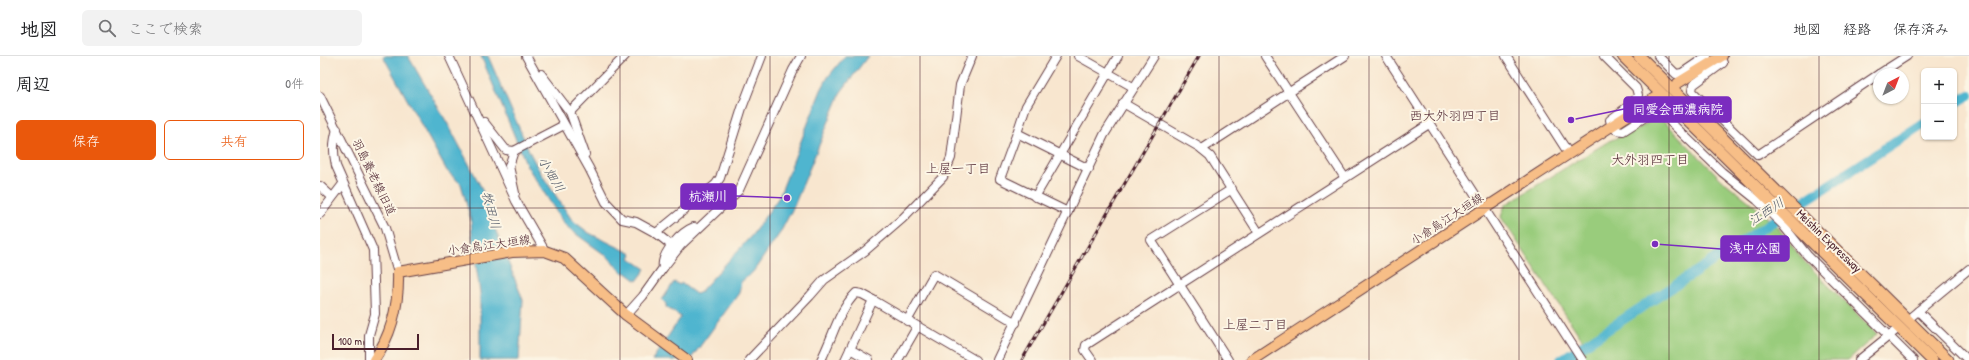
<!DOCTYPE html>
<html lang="ja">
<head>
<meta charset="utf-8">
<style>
  body { margin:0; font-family:"Patrick Hand","Klee One",sans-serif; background:#f2f2f2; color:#202124 }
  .controls { position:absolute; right:12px; top:12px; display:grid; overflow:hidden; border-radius:6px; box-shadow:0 1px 3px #0004 }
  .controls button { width:36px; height:36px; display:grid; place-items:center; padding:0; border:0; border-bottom:1px solid #e0e0e0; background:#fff; color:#202124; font:20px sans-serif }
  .compass { position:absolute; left:1553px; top:12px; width:36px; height:36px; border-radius:50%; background:#fff; box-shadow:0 1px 3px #0004; rotate:42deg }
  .scale { position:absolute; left:12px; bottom:10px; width:87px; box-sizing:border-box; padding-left:4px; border:2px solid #4a1f2b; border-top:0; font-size:11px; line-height:14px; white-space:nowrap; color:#4a1f2b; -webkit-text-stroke:3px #fcf5e5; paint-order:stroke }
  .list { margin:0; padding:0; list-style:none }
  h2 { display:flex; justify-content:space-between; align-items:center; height:52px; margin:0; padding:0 16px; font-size:17px }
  h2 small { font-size:13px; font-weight:400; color:#757577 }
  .actions { display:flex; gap:8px; padding:12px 16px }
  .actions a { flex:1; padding:9px 0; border:1px solid #ea580c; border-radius:6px; text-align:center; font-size:14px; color:#ea580c }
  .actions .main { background:#ea580c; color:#fff }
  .icon { flex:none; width:22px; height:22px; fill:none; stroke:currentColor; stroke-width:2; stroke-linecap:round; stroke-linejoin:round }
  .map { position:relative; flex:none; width:1649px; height:304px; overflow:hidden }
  header { display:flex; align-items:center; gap:24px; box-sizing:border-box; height:56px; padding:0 20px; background:#fff; border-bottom:1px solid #e0e0e0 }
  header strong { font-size:19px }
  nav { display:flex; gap:22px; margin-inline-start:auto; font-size:14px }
  .search { width:280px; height:36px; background:#f2f2f2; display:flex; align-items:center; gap:10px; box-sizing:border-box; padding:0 14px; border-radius:6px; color:#757577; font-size:15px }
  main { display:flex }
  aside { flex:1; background:#fff }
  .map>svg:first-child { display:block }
</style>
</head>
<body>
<header>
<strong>地図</strong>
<div class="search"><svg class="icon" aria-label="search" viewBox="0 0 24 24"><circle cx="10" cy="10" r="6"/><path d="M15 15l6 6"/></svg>ここで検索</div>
<nav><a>地図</a><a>経路</a><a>保存済み</a></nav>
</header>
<main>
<aside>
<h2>周辺<small>0件</small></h2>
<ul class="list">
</ul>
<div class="actions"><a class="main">保存</a><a>共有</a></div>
</aside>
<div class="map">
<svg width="1649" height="304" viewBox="0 0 1649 304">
  <rect width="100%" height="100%" fill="#fcf5e5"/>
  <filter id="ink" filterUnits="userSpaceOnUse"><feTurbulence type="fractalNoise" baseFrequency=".025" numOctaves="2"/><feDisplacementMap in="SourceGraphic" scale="8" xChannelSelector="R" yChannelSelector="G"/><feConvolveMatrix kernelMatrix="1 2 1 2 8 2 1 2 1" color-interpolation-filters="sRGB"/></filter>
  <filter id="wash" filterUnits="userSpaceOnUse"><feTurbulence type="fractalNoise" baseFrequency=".012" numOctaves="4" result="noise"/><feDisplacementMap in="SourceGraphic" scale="16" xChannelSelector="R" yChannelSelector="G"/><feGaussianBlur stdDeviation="0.9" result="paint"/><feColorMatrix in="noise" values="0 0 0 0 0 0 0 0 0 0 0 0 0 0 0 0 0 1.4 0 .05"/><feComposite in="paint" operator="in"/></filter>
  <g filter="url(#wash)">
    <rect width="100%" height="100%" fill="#f8e6cf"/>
    <polygon fill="#99cc7c" stroke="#727654" points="1339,60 1402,124 1435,150 1458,172 1484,205 1557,278 1528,304 1241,304 1265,288 1181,161 1185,149 1289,85 1316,74"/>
    <g fill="#50b5cf" stroke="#4d6a7d">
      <polygon points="63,0 88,0 129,70 161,131 176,175 203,244 199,304 160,304 160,237 152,179 151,164 141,128 127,115"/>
      <polygon points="161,0 168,0 210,97 220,116 252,164 269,177 312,198 310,202 326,213 317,225 305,216 304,218 288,201 256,178 244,168 234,152 207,110"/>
      <polygon points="525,0 548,0 521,36 474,150 460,177 433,216 421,226 419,237 370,304 332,304 361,261 346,251 346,248 342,244 354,226 360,229 361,227 376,238 379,237 432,179 459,141 501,34 508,21"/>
    </g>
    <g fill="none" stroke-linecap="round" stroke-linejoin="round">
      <g stroke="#50b5cf" stroke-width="10">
        <polyline points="1634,48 1649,39"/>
        <polyline points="1241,304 1604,67"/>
      </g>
    </g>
  </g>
  <g filter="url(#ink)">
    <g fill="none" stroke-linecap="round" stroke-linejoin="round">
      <g stroke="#643d44" stroke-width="10">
        <g id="minor">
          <polyline points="129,0 196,145 225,195"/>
          <polyline points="206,0 269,112 286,146 302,163 316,166 336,177 351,189"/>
          <polyline points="758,0 813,31"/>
          <polyline points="945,0 1025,122"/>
          <polyline points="1066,0 1262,304"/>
          <polyline points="1186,0 1249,98"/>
          <path d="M1284 0 1316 32 1318 39 1314 46 1290 64C1292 72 1294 74 1303 75L1333 56H1340L1402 116 1437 144 1462 168 1487 199 1593 304"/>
          <polyline points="1338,0 1356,18 1362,17 1387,0"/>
          <polyline points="1400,0 1403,7 1373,29 1372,35 1438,99 1559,18"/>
          <polyline points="221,18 250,56 265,98"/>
          <polyline points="1559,18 1587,0"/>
          <polyline points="0,40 65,172 78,216"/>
          <polyline points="803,47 879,91 890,100 939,177"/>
          <polyline points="250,56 305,0"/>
          <polyline points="164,66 186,94 194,95 244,69"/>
          <path d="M17 73C13 87 13 96 16 110L53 194 55 258 49 279V304"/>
          <polyline points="697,77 706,50 736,0"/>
          <polyline points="882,93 1025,0"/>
          <polyline points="194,95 189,110 195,137"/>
          <polyline points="0,130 12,141"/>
          <polyline points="715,141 798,0"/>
          <polyline points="748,156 680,123 697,77 769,113"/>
          <polyline points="0,158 23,128"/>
          <polyline points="336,177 396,128 400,122 422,52 442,0"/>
          <polyline points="343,212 361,189 419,134 473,14 481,0"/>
          <polyline points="1598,255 1648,304"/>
          <path d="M306 259 323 240 343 212C340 198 361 176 374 171"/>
          <polyline points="1592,260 1649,213"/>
          <polyline points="587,265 614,218 696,267"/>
          <polyline points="530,293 549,304"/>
          <polyline points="429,304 490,240 504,224 545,195 582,163 623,121 631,102 640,29 652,0"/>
          <path d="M501 304C513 281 518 255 536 237L542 238 553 244"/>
          <polyline points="525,304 553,244 655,304"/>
          <polyline points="578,304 597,271"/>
          <polyline points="677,304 784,79 834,0"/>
          <polyline points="772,304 765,294 766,289 1109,68"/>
          <polyline points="908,304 831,184 912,133"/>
          <polyline points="1539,304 1575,275"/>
        </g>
      </g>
      <g stroke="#643d44" stroke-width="12">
        <g id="major">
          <polyline points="1358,27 1402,0"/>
          <path d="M54 304C73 277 79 248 78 216L192 196 225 195 244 202 306 259 367 304"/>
          <polyline points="932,304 1336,41"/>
        </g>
      </g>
      <g stroke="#643d44" stroke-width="13">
        <g id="highway">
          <polyline points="1303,0 1612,304"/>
          <polyline points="1319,0 1628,304"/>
        </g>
      </g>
      <use href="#minor" stroke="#fff" stroke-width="8"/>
      <use href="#major" stroke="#f7be87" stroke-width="10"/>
      <use href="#highway" stroke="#f7be87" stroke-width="11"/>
      <g stroke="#4a1f2b" stroke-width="3">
        <polyline id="rail" points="702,304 879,0"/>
      </g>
      <use href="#rail" stroke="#fcf5e5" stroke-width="1.5" stroke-dasharray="4.5" stroke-linecap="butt"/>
    </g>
  </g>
  <path fill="none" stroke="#4a1f2b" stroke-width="1" stroke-opacity="0.55" d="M150 0V304M300 0V304M450 0V304M600 0V304M750 0V304M899 0V304M1049 0V304M1199 0V304M1349 0V304M1499 0V304M0 152H1649"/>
  <g text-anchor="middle" stroke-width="4" stroke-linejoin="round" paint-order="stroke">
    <g font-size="12" fill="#4a1f2b" stroke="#fcf5e5">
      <text transform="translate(54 121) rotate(64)" y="4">羽島養老線旧道</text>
      <text transform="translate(1127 163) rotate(-33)" y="4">小倉烏江大垣線</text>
      <text transform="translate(1509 185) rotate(44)" y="4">Meishin Expressway</text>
      <text transform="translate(169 189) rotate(-8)" y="4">小倉烏江大垣線</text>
    </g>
    <g font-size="13" fill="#4a1f2b" stroke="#fcf5e5">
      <text x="1135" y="64">西大外羽四丁目</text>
      <text x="1330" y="108">大外羽四丁目</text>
      <text x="638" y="117">上屋一丁目</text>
      <text x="935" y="273">上屋二丁目</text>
    </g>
    <g font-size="13" font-style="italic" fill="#4c5464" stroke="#fcf5e5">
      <text transform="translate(232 118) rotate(59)" y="5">小畑川</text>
      <text transform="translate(172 154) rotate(75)" y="5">牧田川</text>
      <text transform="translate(1446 155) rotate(-33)" y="5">江西川</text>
    </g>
  </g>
  <path fill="none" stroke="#7b2cbf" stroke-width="1.5" d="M1251 64L1304 53M467 142L416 140M1335 188L1401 193"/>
  <g fill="#7b2cbf" stroke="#fcf5e5" stroke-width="1.5">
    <circle cx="1251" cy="64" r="4"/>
    <circle cx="467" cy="142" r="4"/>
    <circle cx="1335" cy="188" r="4"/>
  </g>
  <g fill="#7b2cbf" stroke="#7b2cbf" stroke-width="1.5">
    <rect x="1304" y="41" width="107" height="25" rx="4"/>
    <rect x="361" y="128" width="55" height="25" rx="4"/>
    <rect x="1401" y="180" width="68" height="25" rx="4"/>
  </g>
  <g font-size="13" text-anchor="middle" font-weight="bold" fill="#fff">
    <text x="1358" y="58">同愛会西濃病院</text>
    <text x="388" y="145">杭瀬川</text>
    <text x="1435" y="197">浅中公園</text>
  </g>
</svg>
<div class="controls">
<button>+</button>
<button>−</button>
</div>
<svg class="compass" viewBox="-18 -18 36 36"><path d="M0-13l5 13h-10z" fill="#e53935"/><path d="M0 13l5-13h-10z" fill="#757577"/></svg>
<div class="scale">100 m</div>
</div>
</main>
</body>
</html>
